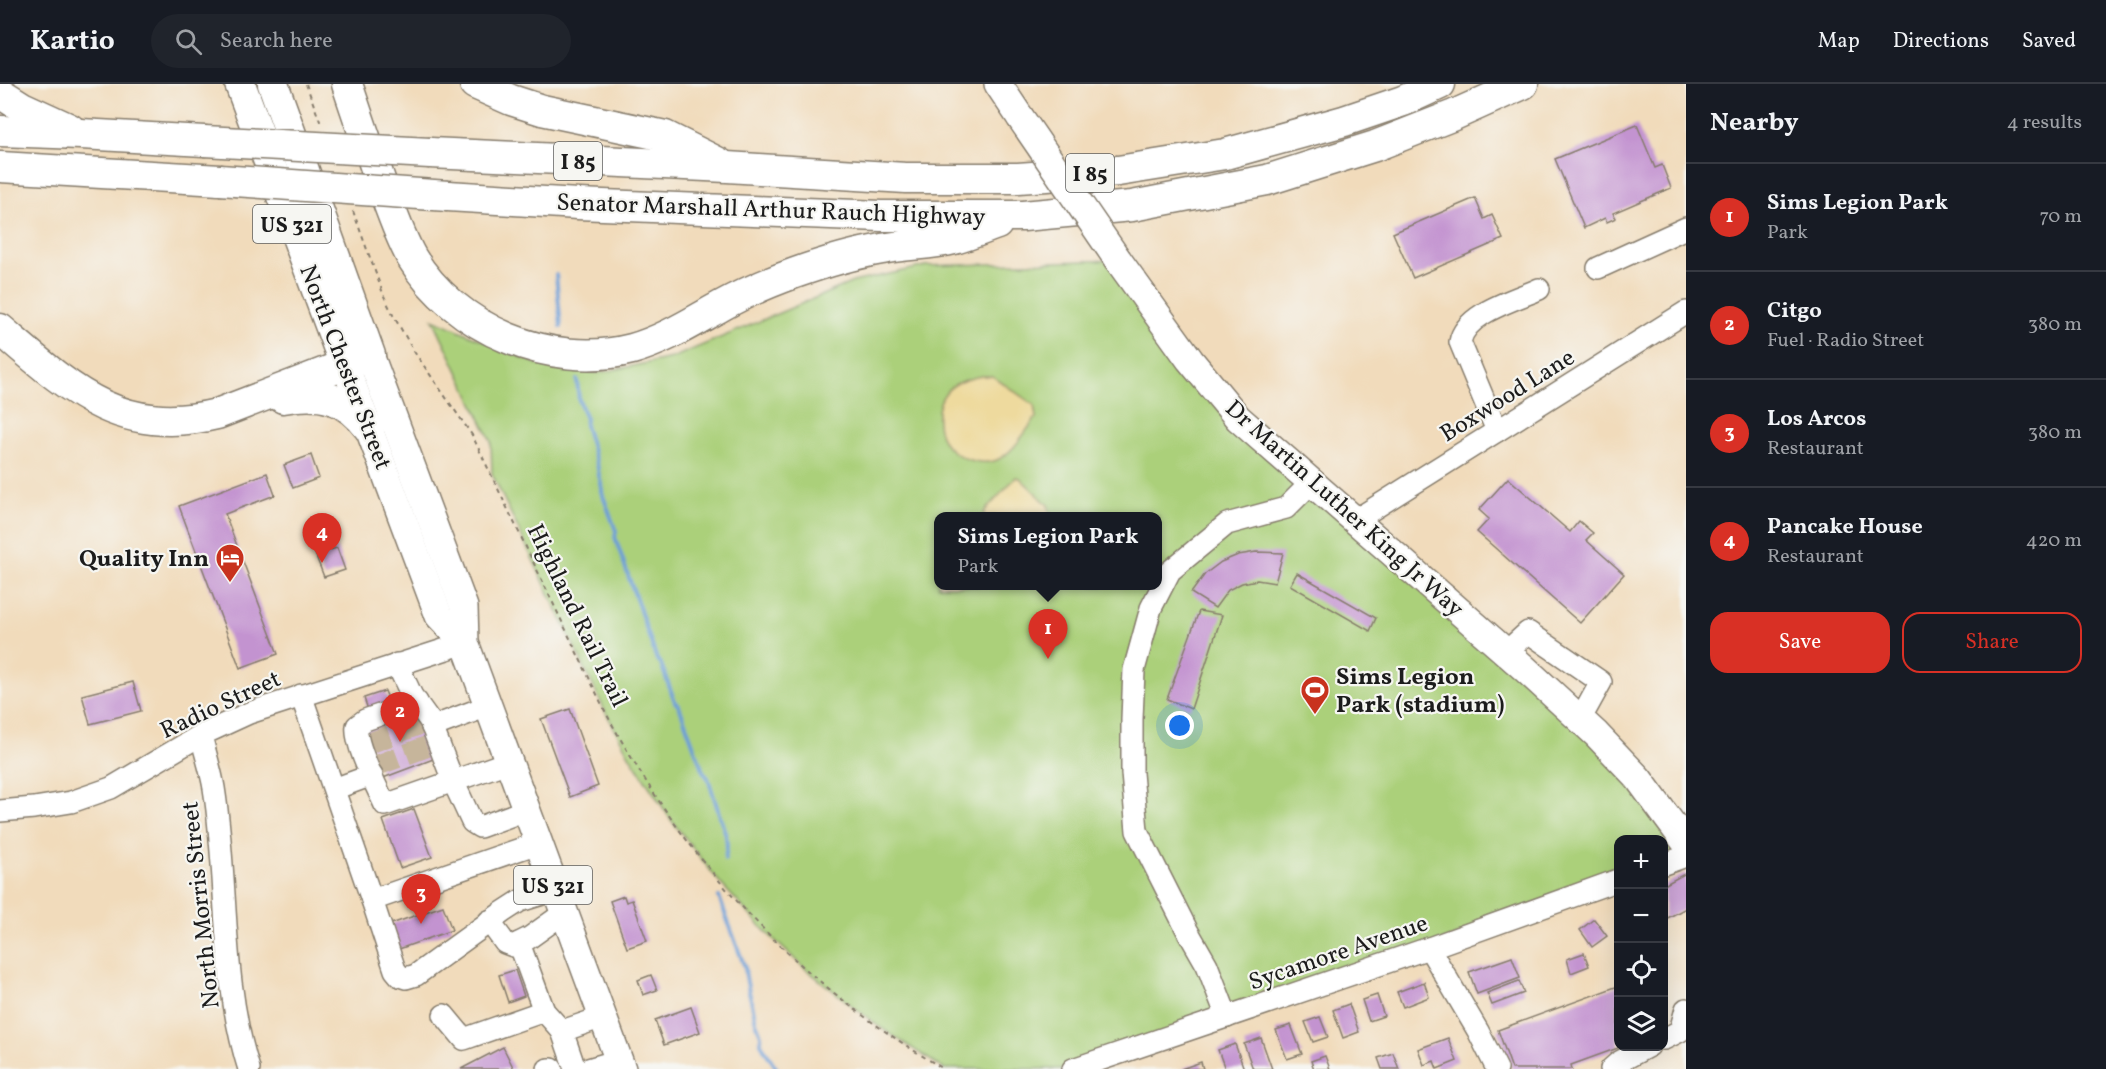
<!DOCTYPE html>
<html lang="en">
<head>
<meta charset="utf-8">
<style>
  body { margin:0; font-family:Vollkorn,serif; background:#20242c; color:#f1f3f6 }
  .controls { position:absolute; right:18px; bottom:18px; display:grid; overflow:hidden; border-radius:12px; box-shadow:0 6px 24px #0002 }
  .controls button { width:54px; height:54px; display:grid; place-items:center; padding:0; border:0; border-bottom:2px solid #363941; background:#171b24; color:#f1f3f6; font:30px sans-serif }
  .you { position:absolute; left:1180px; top:642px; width:21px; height:21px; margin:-15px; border:4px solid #fff; border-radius:50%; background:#1a73e8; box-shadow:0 0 0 9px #1a73e833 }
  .badge { display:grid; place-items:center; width:39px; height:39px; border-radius:50%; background:#d93025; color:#fff; font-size:20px; font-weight:700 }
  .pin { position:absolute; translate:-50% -50px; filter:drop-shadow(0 2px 3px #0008) }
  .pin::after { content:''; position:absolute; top:32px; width:21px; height:18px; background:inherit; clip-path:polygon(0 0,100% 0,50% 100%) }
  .popup { position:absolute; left:934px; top:428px; width:228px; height:78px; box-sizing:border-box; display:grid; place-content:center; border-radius:12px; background:#171b24; filter:drop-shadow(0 2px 4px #0005); font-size:20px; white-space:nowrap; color:#9ea1a6 }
  .popup b { font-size:22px; color:#f1f3f6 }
  .popup::after { content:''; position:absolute; left:50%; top:100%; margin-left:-12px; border:12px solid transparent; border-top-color:#171b24 }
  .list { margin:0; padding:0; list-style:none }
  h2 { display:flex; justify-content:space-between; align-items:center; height:78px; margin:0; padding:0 24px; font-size:26px }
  h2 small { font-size:20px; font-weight:400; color:#9ea1a6 }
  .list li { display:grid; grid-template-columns:39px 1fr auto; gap:18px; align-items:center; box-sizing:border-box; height:108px; padding:0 24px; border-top:2px solid #363941 }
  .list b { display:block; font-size:22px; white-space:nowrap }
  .list p { margin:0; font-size:20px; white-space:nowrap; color:#9ea1a6 }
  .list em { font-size:20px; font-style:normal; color:#9ea1a6 }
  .actions { display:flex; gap:12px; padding:18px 24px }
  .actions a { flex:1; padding:14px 0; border:2px solid #d93025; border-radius:18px; text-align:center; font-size:21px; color:#d93025 }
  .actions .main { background:#d93025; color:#fff }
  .icon { flex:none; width:33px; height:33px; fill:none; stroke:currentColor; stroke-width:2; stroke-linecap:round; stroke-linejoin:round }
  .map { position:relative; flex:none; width:1686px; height:985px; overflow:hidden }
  header { display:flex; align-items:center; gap:36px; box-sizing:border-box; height:84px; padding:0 30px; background:#171b24; border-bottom:2px solid #363941 }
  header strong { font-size:28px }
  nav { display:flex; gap:33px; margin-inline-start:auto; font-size:21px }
  .search { width:420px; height:54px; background:#20242c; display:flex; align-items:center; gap:15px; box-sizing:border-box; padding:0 21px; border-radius:33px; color:#9ea1a6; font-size:22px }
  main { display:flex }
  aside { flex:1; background:#171b24 }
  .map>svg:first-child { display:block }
</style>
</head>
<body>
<header>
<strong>Kartio</strong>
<div class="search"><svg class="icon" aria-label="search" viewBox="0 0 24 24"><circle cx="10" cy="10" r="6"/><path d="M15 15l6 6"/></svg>Search here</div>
<nav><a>Map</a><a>Directions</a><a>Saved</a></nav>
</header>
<main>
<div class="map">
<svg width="1686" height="985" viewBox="0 0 1686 985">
  <rect width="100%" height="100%" fill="#f6f6f2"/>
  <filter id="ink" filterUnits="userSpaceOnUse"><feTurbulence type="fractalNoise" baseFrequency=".0167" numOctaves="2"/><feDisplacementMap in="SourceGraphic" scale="12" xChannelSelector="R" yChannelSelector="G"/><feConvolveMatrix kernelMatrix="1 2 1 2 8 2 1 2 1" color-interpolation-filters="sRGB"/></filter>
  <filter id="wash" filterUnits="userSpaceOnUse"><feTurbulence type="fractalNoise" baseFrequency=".008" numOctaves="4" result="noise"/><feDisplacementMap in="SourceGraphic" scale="24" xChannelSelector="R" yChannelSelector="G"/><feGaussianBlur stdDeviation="1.35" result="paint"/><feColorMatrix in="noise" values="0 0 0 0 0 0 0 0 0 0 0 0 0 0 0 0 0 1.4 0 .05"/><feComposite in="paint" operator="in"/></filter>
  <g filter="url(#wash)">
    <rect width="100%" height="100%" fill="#f1dbbb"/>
    <path fill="#abd07a" stroke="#64764b" stroke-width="1.5" fill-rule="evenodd" d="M1118 176 1190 276 1523 583 1686 759 1664 780V756H1618V796L1073 985H944L878 942 803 883 765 847 721 800 671 736 631 674 606 629 492 390 491 357 433 235 537 280 598 289 672 274 853 198 926 182ZM938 432H1158V502H938Z"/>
    <g fill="#eeda9e" stroke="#857b5d" stroke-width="1.5">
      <path d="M981 292H992L1034 321 1036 334C1025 347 1015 367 999 375 983 383 960 375 948 363 935 349 934 321 947 307 956 297 969 295 981 292Z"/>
      <polygon points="1016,393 1020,394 1048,421 1051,432 984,432 984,428"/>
    </g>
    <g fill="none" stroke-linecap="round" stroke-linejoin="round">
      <g stroke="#6c9ed6" stroke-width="4">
        <polyline points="556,191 561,243"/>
        <path d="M577 296 579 316 586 335 585 341 598 384C598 393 603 400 602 409L616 447 615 453 657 576 661 580 675 618 679 622 703 687 708 694 726 752 727 762 725 775"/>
        <path d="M719 813 745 884C746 901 752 917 755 934 756 940 760 946 761 952 762 959 759 954 762 961 766 969 772 977 777 985"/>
      </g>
    </g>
    <g id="blocks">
      <g fill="#c393d0">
        <polygon points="1637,41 1655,84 1662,81 1671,104 1613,129 1616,134 1607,138 1605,134 1584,144 1555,75"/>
        <polygon points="1475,114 1484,135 1492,131 1503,155 1413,194 1393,149"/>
        <polygon points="311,371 319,394 293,404 284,381"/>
        <polygon points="267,389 275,411 225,430 278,570 240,584 179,422"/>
        <polygon points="1508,394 1570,448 1579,437 1593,449 1586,456 1624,490 1580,539 1477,448 1489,435 1479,426"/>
        <polygon points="326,454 330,466 337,464 345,486 324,493 311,459"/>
        <polygon points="1256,468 1283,469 1275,499 1257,496 1242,499 1228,506 1215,524 1191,509 1205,490 1221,478 1238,471"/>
        <polygon points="1297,489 1376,534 1370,547 1290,501"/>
        <polygon points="1199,527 1222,531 1191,625 1167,615"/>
        <polygon points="133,598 141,627 90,640 82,611"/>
        <polygon points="385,607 392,624 370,632 364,614"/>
        <polygon points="417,622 436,674 383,694 363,642"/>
        <polygon points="570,625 598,702 570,713 541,635"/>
        <polygon points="414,725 432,773 400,784 383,736"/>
        <polygon points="1686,789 1686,824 1664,836 1664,801"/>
        <polygon points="624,812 626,818 632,816 647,857 627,864 610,817"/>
        <polygon points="443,822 452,846 399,865 391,840"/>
        <polygon points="1594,835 1607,852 1592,863 1580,846"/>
        <polygon points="1584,869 1589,882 1571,889 1567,875"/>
        <polygon points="1512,873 1520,894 1477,910 1469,888"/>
        <polygon points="515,886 524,912 508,918 499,891"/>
        <polygon points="651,891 657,906 643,911 638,896"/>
        <polygon points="1519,897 1524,909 1492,921 1487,909"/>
        <polygon points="1424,898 1429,913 1403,923 1397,908"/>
        <polygon points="1618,902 1618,964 1571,981 1572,985 1512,985 1498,946"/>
        <polygon points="1377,911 1384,932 1369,937 1362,916"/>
        <polygon points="1349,920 1359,948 1343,954 1333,926"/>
        <polygon points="691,923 700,948 664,961 655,936"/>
        <polygon points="1320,933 1328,953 1313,958 1305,938"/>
        <polygon points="1291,941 1302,970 1287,975 1276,946"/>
        <polygon points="1261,954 1272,985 1253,985 1244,960"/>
        <polygon points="1448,954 1457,977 1437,985 1434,977 1424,981 1418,965"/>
        <polygon points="1235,960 1244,985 1225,985 1218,966"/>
        <polygon points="503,963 514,985 461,985"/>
        <polygon points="1393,969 1399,985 1382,985 1378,974"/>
        <polygon points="1325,972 1330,985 1314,985 1311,977"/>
        <polygon points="1201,978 1203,985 1181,985"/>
      </g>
    </g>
  </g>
  <g filter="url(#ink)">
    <use href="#blocks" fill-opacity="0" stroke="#867c6c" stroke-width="1.5"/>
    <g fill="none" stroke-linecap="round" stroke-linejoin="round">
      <g stroke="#c6b59b" stroke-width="21" stroke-dasharray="21 10" stroke-linecap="butt">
        <polyline points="370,659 423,639"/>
        <polyline points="378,681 431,661"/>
      </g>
      <g stroke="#867c6c" stroke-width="24">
        <g id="minor">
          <polyline points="1598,184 1686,144"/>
          <path d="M1497 347 1460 258C1465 229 1515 216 1539 205"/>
          <polyline points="1354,437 1686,228"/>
          <polyline points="1506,568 1528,548 1601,598 1580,636"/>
          <polyline points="397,580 412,612 430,637 453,697 472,738 480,743 526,726"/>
          <polyline points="301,611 372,816 538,759"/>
          <path d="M417 618 365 636 357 642C354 660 377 703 385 721L508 678"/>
          <polyline points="432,643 488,622"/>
          <path d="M201 651C205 669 211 686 214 704 229 798 220 894 249 985"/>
          <polyline points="334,705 372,691"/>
          <polyline points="0,727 34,724 71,718 111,704 201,651 249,629 465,559"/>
          <polyline points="1664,780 1686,772"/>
          <polyline points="372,816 395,886 400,892 406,894 416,891 503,828 520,817 555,806"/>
          <polyline points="489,837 505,859 513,862 529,854 564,829"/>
          <polyline points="519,859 544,927 562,947 603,933"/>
          <polyline points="1429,864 1478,947 1497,985"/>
          <polyline points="444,931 464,955 544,927"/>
          <polyline points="1227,933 1207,881 1187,846 1137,747 1132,689 1132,635 1134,586 1151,524 1170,487 1227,440 1286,424 1311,399"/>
          <polyline points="562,947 575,985"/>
          <polyline points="1664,955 1680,947 1686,925"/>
          <polyline points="548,985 552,985"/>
          <polyline points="588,985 619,976"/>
          <polyline points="1073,985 1429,864 1618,796"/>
          <polyline points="1611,985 1619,978 1649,962"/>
        </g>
      </g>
      <g stroke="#867c6c" stroke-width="30">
        <g id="major">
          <polyline points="998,0 1020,33"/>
          <polyline points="1118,176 1190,276 1238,334 1523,583 1596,650 1638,694 1686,759"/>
          <polyline points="370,271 464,523 465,559 622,985"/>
          <polyline points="345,281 439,532 465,559"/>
        </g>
      </g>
      <g stroke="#867c6c" stroke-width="33">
        <g id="highway">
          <polyline points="240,0 345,281"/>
          <path d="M347 0C359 36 371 71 384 107 392 129 400 153 412 174 455 245 551 286 632 265 664 256 692 238 721 222 744 209 770 198 795 189 823 179 853 170 882 165 906 160 931 161 954 155 969 151 983 145 997 140"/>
          <polyline points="475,0 511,16 542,26 665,52 719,79"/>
          <polyline points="0,9 22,23 70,45"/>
          <polyline points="0,47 81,50 204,57"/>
          <polyline points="430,69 727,83 906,94 1018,94 1118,87 1225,70 1344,37 1403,17 1440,0"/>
          <polyline points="0,83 220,96"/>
          <polyline points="448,112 578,120 881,132 1023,132 1132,122 1267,96 1375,62 1454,31 1523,0"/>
          <path d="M0 245C69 304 119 354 217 330L370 271 273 0"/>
          <path d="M283 314C321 307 345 313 369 344"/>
        </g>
      </g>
      <g stroke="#867c6c" stroke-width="2" stroke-dasharray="4.5 4.5" stroke-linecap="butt">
        <polyline points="306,0 321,40"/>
        <path d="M353 127 384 212 393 231 415 269 472 351 606 629C688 781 795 897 944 985"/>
      </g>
      <use href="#minor" stroke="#fff" stroke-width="21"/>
      <use href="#major" stroke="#fff" stroke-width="27"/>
      <use href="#highway" stroke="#fff" stroke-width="30"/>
      <g stroke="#867c6c" stroke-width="30" stroke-linecap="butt">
        <polyline id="major-bridge" points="1020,33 1118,176"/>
      </g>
      <g stroke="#867c6c" stroke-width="33" stroke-linecap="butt">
        <g id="highway-bridge">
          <polyline points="204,57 430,69"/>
          <polyline points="220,96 448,112"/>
        </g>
      </g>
      <use href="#major-bridge" stroke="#fff" stroke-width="27"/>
      <use href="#highway-bridge" stroke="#fff" stroke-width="30"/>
    </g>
  </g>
  <defs>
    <g id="hotel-pin" transform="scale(1.5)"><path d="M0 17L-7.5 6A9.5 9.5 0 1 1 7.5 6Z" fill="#c8321e" stroke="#f6f6f2"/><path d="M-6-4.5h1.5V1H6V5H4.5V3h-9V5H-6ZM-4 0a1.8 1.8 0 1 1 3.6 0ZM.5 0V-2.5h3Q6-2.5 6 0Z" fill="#fff"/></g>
    <g id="stadium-pin" transform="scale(1.5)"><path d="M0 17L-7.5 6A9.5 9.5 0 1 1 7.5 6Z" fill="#c8321e" stroke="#f6f6f2"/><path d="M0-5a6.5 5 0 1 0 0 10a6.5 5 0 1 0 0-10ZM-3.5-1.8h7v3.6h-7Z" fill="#fff"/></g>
  </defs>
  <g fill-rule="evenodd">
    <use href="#hotel-pin" x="230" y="474"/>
    <use href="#stadium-pin" x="1315" y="606"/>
  </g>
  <g text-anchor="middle" stroke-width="4.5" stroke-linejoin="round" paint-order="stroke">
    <g fill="#f6f6f2" stroke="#5d5d5c" stroke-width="1.5">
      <rect x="554" y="58" width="48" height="38" rx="4.5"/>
      <rect x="1066" y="70" width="48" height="38" rx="4.5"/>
      <rect x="253" y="121" width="78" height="38" rx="4.5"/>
      <rect x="514" y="782" width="78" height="38" rx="4.5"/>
    </g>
    <g font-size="22" font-weight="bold" fill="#1c1c1c">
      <text x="578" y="85">I 85</text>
      <text x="1090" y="97">I 85</text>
      <text x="292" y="148">US 321</text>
      <text x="553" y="809">US 321</text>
    </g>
    <g font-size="24" fill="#1c1c1c" stroke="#f6f6f2">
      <text transform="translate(771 125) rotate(2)" y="8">Senator Marshall Arthur Rauch Highway</text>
      <text transform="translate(346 283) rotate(69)" y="8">North Chester Street</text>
      <text transform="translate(1507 311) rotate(-32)" y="8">Boxwood Lane</text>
      <text transform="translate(1345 424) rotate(42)" y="8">Dr Martin Luther King Jr Way</text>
      <text transform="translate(578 531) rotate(64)" y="8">Highland Rail Trail</text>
      <text transform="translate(220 620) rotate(-25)" y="8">Radio Street</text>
      <text transform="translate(200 821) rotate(-96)" y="8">North Morris Street</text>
      <text transform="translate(1338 868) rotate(-19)" y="8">Sycamore Avenue</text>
    </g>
    <g font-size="24" font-weight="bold" fill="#1c1c1c" stroke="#f6f6f2" text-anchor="end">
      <text x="209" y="482">Quality Inn</text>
      <text x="1336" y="600" text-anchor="start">Sims Legion<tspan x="1336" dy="28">Park (stadium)</tspan></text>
    </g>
  </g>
</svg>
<div class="controls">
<button>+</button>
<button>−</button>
<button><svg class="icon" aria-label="locate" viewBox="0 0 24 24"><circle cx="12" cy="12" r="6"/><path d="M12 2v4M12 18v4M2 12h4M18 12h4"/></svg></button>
<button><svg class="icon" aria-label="layers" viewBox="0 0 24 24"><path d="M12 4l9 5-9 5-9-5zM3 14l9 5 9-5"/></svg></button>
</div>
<div class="you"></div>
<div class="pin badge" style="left:1048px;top:575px">1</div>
<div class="popup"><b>Sims Legion Park</b>Park</div>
<div class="pin badge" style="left:400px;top:658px">2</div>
<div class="pin badge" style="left:421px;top:840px">3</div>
<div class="pin badge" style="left:322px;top:479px">4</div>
</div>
<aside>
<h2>Nearby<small>4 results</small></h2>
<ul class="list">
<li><span class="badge">1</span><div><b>Sims Legion Park</b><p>Park</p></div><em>70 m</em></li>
<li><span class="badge">2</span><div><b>Citgo</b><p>Fuel · Radio Street</p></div><em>380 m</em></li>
<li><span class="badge">3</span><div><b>Los Arcos</b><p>Restaurant</p></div><em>380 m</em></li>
<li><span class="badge">4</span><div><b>Pancake House</b><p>Restaurant</p></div><em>420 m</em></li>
</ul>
<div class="actions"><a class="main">Save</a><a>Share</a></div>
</aside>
</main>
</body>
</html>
